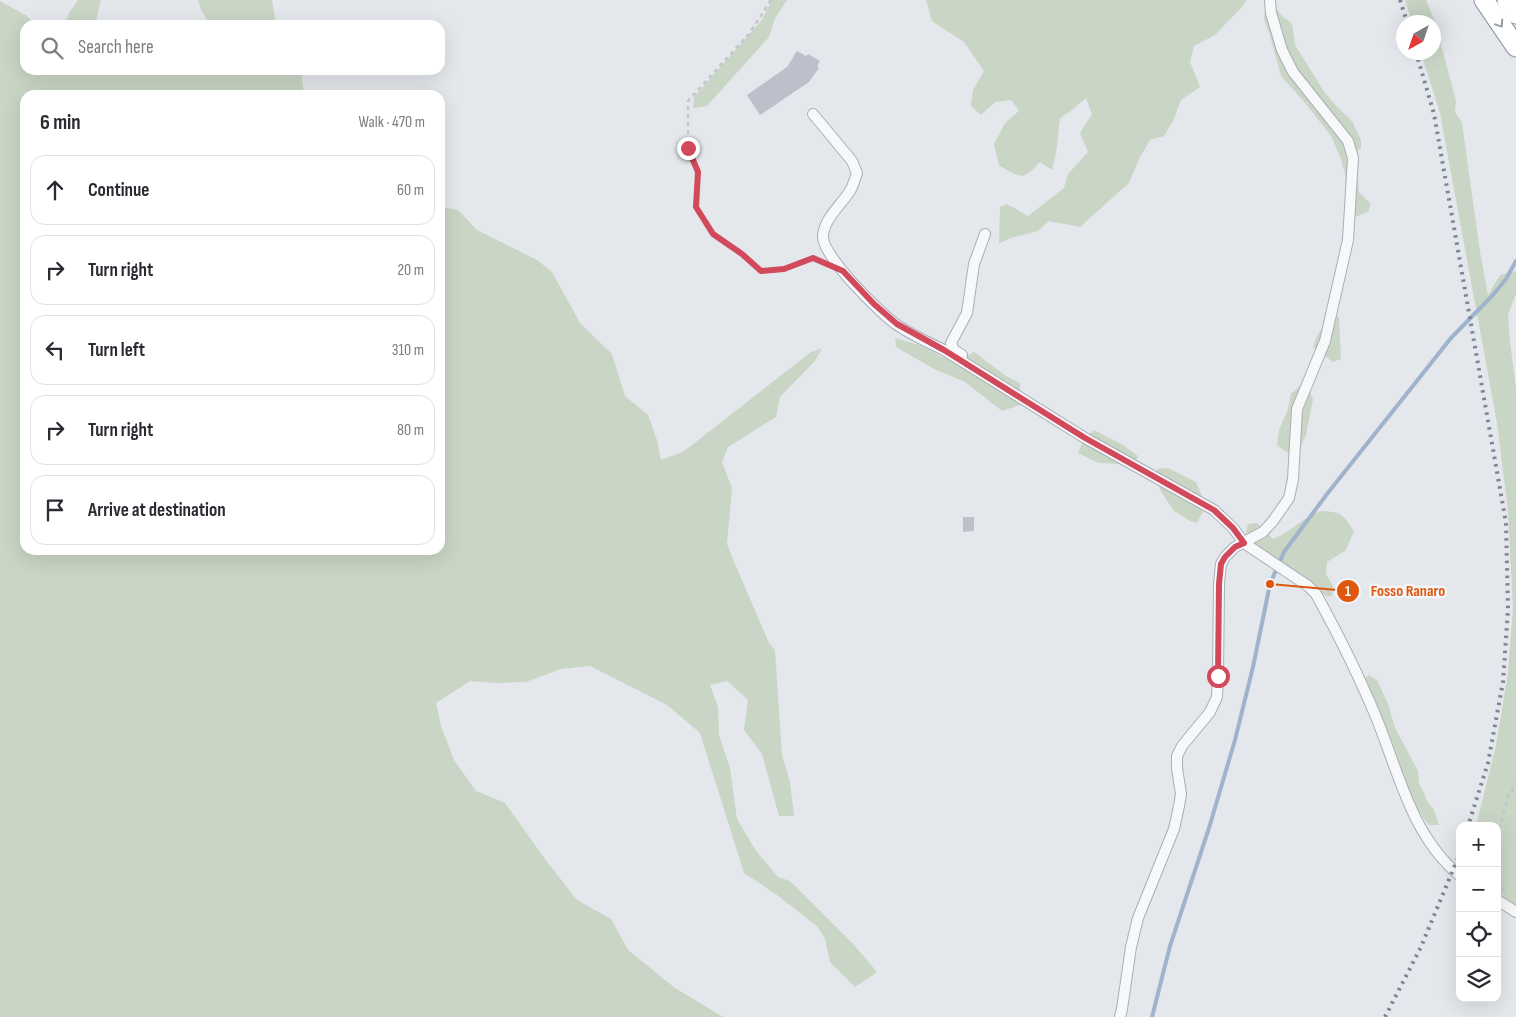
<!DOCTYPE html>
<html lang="en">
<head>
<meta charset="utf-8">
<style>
  body { margin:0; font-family:"Sofia Sans Condensed",sans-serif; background:#f2f2f3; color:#2b2b33 }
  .controls { position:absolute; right:15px; bottom:15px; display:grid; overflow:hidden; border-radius:10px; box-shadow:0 5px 20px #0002 }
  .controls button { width:45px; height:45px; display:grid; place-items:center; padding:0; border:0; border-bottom:1px solid #e1e1e2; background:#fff; color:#2b2b33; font:25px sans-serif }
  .compass { position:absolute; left:1396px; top:15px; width:45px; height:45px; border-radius:50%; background:#fff; box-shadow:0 5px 20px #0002; rotate:220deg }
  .stop { position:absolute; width:15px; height:15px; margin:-11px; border:4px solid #d1495b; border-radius:50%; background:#fff }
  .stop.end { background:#d1495b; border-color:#fff; box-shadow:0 1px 5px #0008 }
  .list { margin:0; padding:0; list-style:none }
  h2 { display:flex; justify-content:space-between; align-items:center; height:65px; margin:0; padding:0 20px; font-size:21px }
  h2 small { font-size:16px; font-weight:400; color:#7c7c81 }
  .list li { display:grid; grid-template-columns:32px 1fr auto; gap:15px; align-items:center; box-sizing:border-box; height:70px; margin:0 10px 10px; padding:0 10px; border:1px solid #e1e1e2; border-radius:15px }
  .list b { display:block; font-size:19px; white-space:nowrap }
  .list em { font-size:16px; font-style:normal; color:#7c7c81 }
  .icon { flex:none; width:28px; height:28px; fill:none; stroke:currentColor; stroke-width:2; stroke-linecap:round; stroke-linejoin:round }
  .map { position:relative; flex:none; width:1516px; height:1017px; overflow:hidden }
  .search { position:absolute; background:#fff; box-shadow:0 5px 20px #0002; left:20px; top:20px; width:425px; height:55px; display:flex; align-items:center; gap:12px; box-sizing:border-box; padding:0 18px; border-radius:15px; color:#7c7c81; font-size:19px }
  .panel { position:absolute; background:#fff; box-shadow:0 5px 20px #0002; left:20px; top:90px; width:425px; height:465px; border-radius:15px }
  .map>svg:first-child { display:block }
</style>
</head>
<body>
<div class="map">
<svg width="1516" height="1017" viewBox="0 0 1516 1017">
  <rect width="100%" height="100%" fill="#e4e7ec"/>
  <g fill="#c9d6c5">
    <polygon points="78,0 101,0 95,25 65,25 69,13"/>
    <polygon points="198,0 272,0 276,25 210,25 201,10"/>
    <polygon points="772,0 787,0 775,18 769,37 707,106 693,108 694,97 761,21"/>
    <path d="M926 0H1246L1242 7 1215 35 1194 46 1190 62 1200 87 1181 100 1174 119 1164 136 1150 140 1140 157 1129 183 1080 227 1049 221 1038 231 1010 238 999 244 1000 207 1007 204 1028 216 1064 188 1068 174 1088 152 1080 133 1092 114 1086 98 1071 111 1060 118 1056 153 1052 170 1040 162C1021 182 1023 177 999 166L994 144 1005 123 1019 111 1011 100 995 102 981 115 971 106 973 90 984 71 964 42 932 21Z"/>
    <polygon points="1405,0 1426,0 1435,22 1456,101 1455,112 1462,123 1480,252 1488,295 1500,275 1516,271 1516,294 1508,314 1510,342 1516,388 1516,907 1497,896 1497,826 1476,826 1496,745 1508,673 1513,607 1508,511 1497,423 1440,113 1421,53 1434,52 1434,22 1412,22"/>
    <polygon points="0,1 27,16 35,25 25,25 25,70 299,70 301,71 304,95 25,95 25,550 440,550 440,207 458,210 477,230 537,260 552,272 580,323 612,354 625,396 648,415 657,440 661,460 683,452 811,352 822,348 815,361 780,397 776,417 728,447 722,462 732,488 727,544 732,557 769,643 775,650 782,755 790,782 794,816 779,816 762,754 744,730 748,700 727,681 710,685 718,707 719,735 730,768 737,819 756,851 778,877 790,881 855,946 877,972 855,987 830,962 825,939 817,926 777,895 744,873 700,733 667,705 590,666 561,669 526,682 497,683 470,681 436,703 441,726 454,760 476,791 505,803 548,863 577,900 611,919 628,950 675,988 723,1017 0,1017"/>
    <polygon points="1276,8 1281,15 1292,24 1295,45 1323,90 1336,106 1352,121 1361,140 1361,148 1350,157 1349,168 1358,181 1359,192 1371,204 1368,212 1352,218 1347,183 1341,159 1331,136 1306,104 1281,76 1270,36 1264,19 1265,11"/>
    <path d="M1339 316 1341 359 1333 362 1313 347C1319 330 1323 324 1339 316Z"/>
    <polygon points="895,338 919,345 942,357 962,359 974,352 1006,376 1020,383 1020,405 1002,411 965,382 934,369 896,347"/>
    <polygon points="1301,385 1310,392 1313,399 1306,435 1298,452 1288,453 1277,445 1279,430 1288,409 1291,394"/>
    <polygon points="1094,430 1123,445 1138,456 1133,467 1121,464 1099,463 1078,453 1083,440"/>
    <polygon points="1168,468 1196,482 1206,506 1197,523 1190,521 1174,511 1160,490 1157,469"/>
    <path d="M1321 511C1343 512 1342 514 1354 531L1346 550 1327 562 1326 574 1333 586 1332 596 1327 597 1311 583 1294 574 1278 560 1253 542 1246 533 1248 524 1257 523 1273 539C1291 533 1303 516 1321 511Z"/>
    <path d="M1368 675 1377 680 1388 704 1395 728 1418 771 1419 783 1425 795 1426 800 1434 810 1439 825H1429C1410 804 1404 774 1394 748 1386 725 1374 702 1364 680Z"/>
  </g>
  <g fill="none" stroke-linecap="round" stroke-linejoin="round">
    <polyline stroke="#9fb4cc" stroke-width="4" points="1152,1017 1170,946 1209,828 1235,740 1253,667 1270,584 1284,552 1327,494 1451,338 1493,295 1506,279 1516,261"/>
  </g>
  <g fill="#bbc0ca">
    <polygon points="797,51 806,56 808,54 820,61 817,66 819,68 809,82 760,115 747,95 787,67"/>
    <polygon points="963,517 974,517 974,531 963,532"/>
  </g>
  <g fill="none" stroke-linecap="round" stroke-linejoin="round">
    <g stroke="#a9aeb7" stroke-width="12">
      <g id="street">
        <path d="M813 114 852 161 857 173C855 179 853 186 850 191 841 205 824 219 823 236 821 255 881 314 897 325 912 335 929 343 944 350L1085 438 1214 510 1233 528 1244 543 1308 586 1316 594C1338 634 1359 676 1376 717 1399 773 1411 835 1460 876"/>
        <polyline points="962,355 954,350 951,343 967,313 974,264 985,234"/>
        <polyline points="1497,900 1516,912"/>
        <polyline points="1120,1017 1122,1009 1131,947 1138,918 1174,829 1179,806 1181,794 1177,768 1177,756 1182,746 1210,712 1217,697 1218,676 1219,584 1221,564 1225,557 1235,547 1263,532 1273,521 1289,498 1293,479 1297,409 1325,341 1348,240 1353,158 1348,141 1293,72 1282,50 1271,13 1270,0"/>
      </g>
    </g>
    <g stroke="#8b94a3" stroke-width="21">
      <g id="highway">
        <polyline points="1484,0 1516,47"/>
        <polyline points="1507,0 1516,14"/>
      </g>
    </g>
    <g stroke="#c2c5cb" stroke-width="2.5" stroke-dasharray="4 4" stroke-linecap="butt">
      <polyline points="771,0 749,34 688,101 688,148 698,173 696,207 713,235 741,254 761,271 785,269 813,258 821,262"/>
      <polyline points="1497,837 1508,797 1516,784"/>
      <polyline points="1497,864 1499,877 1504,891"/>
    </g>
    <use href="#street" stroke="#f7f8fa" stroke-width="10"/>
    <use href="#highway" stroke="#fff" stroke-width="19"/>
    <g stroke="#7d8696" stroke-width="4" stroke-dasharray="2.5 5" stroke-linecap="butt">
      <polyline points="1400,0 1407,22"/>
      <polyline points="1416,52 1434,114 1506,523 1508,609 1503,682 1488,763 1468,826"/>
      <polyline points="1385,1017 1421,947 1460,853"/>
    </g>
  </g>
  <defs><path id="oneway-chevron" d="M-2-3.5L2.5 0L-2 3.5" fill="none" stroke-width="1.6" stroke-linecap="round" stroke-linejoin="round" transform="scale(1.25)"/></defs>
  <use stroke="#959aa2" href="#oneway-chevron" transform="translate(1500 24) rotate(56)"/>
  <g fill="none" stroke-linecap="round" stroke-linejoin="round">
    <polyline stroke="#d1495b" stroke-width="6" points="688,148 698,172 696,207 713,234 742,254 761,271 784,269 813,258 843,271 874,304 897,324 944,350 1085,438 1214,510 1233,528 1244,543 1235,547 1225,557 1221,564 1219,584 1218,676"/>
  </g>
  <path fill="none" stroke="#df570f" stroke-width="2" d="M1270 584L1348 591"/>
  <g fill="#df570f" stroke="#f4f6f9" stroke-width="2">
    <circle cx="1270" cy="584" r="5"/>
    <circle cx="1348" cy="591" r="12"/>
  </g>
  <g font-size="15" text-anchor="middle" font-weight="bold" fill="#fff">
    <text x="1348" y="596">1</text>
  </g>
  <g font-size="16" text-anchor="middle" font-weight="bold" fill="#df570f" stroke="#f4f6f9" stroke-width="5" stroke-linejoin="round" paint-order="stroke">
    <text x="1408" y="596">Fosso Ranaro</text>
  </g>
</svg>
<div class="controls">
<button>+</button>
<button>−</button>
<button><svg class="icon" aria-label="locate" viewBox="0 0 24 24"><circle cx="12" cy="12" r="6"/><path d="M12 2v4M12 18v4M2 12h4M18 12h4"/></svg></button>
<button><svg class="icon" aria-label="layers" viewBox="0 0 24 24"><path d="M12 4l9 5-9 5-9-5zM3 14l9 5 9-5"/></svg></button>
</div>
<svg class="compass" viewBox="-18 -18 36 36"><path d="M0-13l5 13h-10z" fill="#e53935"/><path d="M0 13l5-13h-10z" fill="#7c7c81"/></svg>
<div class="stop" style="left:1218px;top:676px"></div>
<div class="stop end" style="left:688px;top:148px"></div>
<div class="search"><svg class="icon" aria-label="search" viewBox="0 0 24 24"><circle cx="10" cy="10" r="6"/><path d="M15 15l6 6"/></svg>Search here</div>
<section class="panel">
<h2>6 min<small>Walk · 470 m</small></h2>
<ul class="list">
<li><svg class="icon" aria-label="ahead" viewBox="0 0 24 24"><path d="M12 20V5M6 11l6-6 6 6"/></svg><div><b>Continue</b></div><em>60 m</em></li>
<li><svg class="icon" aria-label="right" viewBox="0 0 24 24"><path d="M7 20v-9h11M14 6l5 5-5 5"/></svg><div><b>Turn right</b></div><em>20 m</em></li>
<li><svg class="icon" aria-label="left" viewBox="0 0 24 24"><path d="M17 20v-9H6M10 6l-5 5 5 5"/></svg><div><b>Turn left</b></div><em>310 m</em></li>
<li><svg class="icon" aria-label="right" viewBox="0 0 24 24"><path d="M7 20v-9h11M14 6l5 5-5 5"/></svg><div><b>Turn right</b></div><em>80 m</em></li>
<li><svg class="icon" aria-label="arrive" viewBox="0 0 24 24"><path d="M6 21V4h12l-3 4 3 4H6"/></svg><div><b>Arrive at destination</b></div></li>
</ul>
</section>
</div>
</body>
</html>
